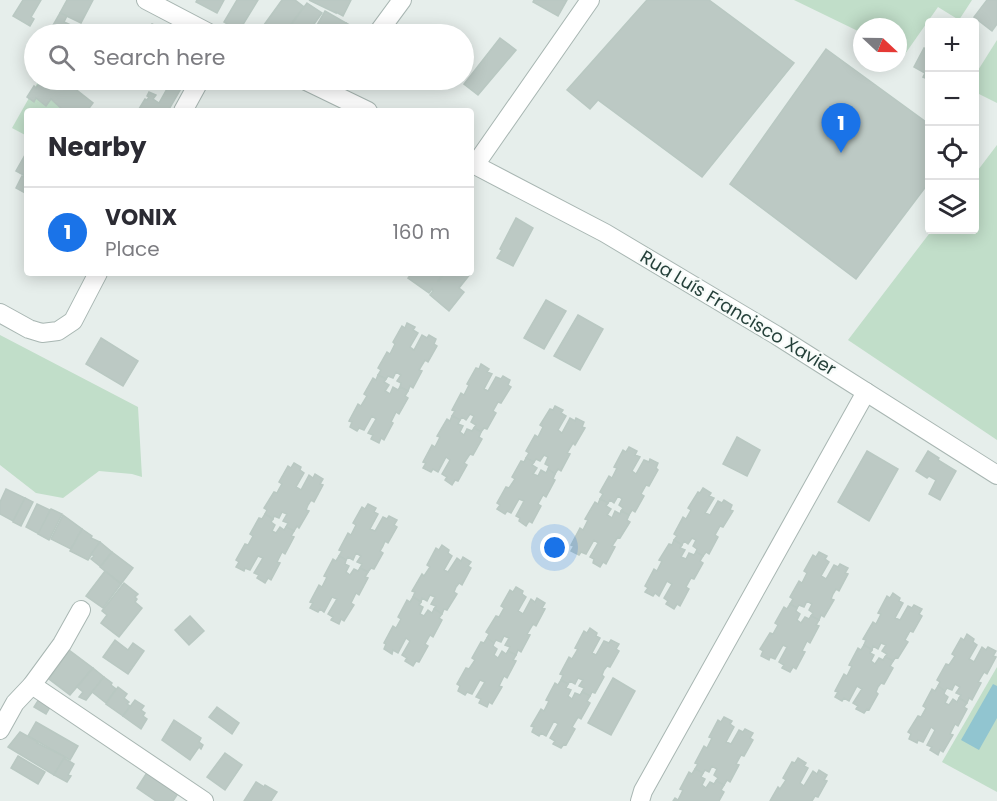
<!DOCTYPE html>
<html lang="en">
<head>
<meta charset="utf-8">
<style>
  body { margin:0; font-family:Poppins,sans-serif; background:#f2f2f3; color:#2b2b33 }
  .controls { position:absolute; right:18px; top:18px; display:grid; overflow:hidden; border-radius:6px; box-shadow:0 3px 15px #0003 }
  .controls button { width:54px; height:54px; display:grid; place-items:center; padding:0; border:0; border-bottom:2px solid #e1e1e2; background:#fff; color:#2b2b33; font:30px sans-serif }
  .compass { position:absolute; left:853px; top:18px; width:54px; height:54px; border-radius:50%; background:#fff; box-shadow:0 3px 15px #0003; rotate:112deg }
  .you { position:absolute; left:555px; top:548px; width:21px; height:21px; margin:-15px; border:4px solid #fff; border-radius:50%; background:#1a73e8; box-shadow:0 0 0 9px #1a73e833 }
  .badge { display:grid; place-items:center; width:39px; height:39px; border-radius:50%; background:#1a73e8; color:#fff; font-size:20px; font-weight:700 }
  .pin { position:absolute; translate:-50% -50px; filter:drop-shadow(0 2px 3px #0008) }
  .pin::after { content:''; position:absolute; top:32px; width:21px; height:18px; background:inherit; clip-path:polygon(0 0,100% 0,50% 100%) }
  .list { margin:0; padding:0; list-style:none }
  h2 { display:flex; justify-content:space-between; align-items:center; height:78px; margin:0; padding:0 24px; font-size:26px }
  h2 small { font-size:20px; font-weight:400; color:#7c7c81 }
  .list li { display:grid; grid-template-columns:39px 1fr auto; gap:18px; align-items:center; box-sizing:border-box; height:90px; padding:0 24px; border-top:2px solid #e1e1e2 }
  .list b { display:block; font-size:22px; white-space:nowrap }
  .list p { margin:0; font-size:20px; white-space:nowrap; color:#7c7c81 }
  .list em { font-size:20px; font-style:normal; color:#7c7c81 }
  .icon { flex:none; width:33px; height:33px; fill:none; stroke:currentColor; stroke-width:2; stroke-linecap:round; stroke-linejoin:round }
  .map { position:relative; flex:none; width:997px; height:801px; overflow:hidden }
  .search { position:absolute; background:#fff; box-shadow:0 3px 15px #0003; left:24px; top:24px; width:450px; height:66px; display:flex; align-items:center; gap:15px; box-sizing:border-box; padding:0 21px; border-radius:33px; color:#7c7c81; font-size:22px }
  .panel { position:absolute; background:#fff; box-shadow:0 3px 15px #0003; left:24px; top:108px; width:450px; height:168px; border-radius:6px }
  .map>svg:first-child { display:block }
</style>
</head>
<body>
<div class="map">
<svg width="997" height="801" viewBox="0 0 997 801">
  <rect width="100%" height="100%" fill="#e6eeeb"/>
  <g fill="#c1dec9">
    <polygon points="794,0 972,0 959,20 938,7 905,54 898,51 898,27 862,27 862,33"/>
    <polygon points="997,40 997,103 975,92 975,75"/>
    <polygon points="38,82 90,111 27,111 27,136 12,128"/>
    <polygon points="997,145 997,440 848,340 932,230 974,230 975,174"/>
    <polygon points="0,335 138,407 142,477 132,474 99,471 63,498 36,493 0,465"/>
    <polygon points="997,667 997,792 942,762"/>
  </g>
  <polygon fill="#91c5d0" points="993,684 997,686 997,718 979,750 961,740"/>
  <g fill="#bcc9c4" stroke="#b9c8c2" stroke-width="1.5">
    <polygon points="23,0 41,0 31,17 34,19 30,26 13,16"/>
    <polygon points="67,0 93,0 81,23 60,13"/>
    <polygon points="197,0 224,0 217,13 196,2"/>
    <polygon points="237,0 258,0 239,31 224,22"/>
    <polygon points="282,0 295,0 304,7 284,34 275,34 273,33 269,34 261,29"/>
    <polygon points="309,0 351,0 343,16 336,12 336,13"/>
    <polygon points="534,0 567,0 558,16 533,2"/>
    <polygon points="647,0 709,0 794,63 702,177 598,100 590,109 567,90"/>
    <polygon points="987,0 997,0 997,24 992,31 974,17"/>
    <polygon points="307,3 322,13 307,34 284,34"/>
    <polygon points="325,11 346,23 339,34 312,34"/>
    <polygon points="60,13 67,16 64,22 71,25 66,34 48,34"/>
    <polygon points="346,23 353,27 365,33 364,34 339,34"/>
    <polygon points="152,24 163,29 160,34 146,34"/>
    <polygon points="500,38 516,50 478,95 464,84"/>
    <polygon points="924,48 930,51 930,80 923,77 925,73 914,67"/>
    <polygon points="826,49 930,125 930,181 856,279 730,184"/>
    <polygon points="42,80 62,80 65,81 93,103 87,111 64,111 51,99 46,106 36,98 34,102 27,97 34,86 36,88"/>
    <polygon points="172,80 186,80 168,111 141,111 139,109 145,99 147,100 149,97 147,96 149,92 156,95 153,99 159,103"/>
    <polygon points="25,155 27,156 27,177 16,171"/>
    <polygon points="22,176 27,178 27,194 16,188"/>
    <polygon points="516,218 533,228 513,266 497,258 502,250 500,249"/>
    <polygon points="412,273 443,273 438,281 439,281 445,273 471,273 459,288 464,292 449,311 430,295 433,291 432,289 429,293 408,278"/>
    <polygon points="546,300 566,311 544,349 524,338"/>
    <polygon points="578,315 603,329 580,370 554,356"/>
    <polygon points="407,323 415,327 413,330 418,333 410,347 414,350 422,335 427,338 429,335 436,339 434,344 437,346 428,362 425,360 419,370 422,371 413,388 410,386 408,391 400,387 401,383 397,381 401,375 396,372 393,378 388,376 386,379 378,375 381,370 378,368 387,352 390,354 395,344 393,342 402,326 405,328"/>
    <polygon points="101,338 138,361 123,386 86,364"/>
    <polygon points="481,364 489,369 487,372 492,374 484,389 488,391 496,377 501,379 503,376 510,380 508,385 511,387 501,403 498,402 493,411 496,413 487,429 484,428 481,432 474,428 476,425 471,422 474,416 470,414 466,420 462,417 460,420 452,416 455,411 452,410 461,393 464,395 469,385 467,384 476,368 479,369"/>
    <polygon points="378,375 386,379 384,382 389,385 385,391 390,394 393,387 398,390 400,387 408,391 405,396 408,398 399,414 396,412 391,422 393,423 384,440 381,438 379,443 371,439 373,435 368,433 376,419 372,416 364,430 359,428 357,431 350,427 352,422 349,421 358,404 361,406 367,396 364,394 373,378 376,380"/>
    <polygon points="555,406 563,410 561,413 566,416 558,430 562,433 570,418 575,421 576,418 584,422 582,427 585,428 575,445 573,443 567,453 570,454 561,471 558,469 555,474 548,469 549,466 545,464 548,457 544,455 540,461 536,459 534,462 526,458 529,453 526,451 535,435 538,437 543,427 540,425 550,409 553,410"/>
    <polygon points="452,416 460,420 458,424 463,426 460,432 464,435 467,429 472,431 474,428 481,432 479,437 482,439 473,455 470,454 464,463 467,465 458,481 455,480 452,485 445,480 447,477 442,474 450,460 446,457 438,472 433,469 431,472 423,468 426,463 423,462 432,445 435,447 440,437 437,436 447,419 450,421"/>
    <polygon points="737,437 760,450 747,476 723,464"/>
    <polygon points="629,447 637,451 635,455 640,457 632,471 636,474 644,460 649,462 650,459 658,463 656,468 658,470 649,486 646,485 641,494 644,496 635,512 632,510 629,515 621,511 623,508 619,505 622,499 618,496 614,503 610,500 608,503 600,499 603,494 600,492 609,476 612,478 617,468 614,467 623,450 626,452"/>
    <polygon points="867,451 898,469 869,521 838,502"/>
    <polygon points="928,451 939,458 938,460 956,471 940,500 929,494 936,480 929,476 927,478 916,471"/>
    <polygon points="526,458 534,462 532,465 537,468 533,474 538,476 541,470 546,473 548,469 555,474 553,479 555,480 546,497 543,495 538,504 541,506 532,523 529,521 526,526 519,521 520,518 516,516 524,501 519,499 511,513 507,511 505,514 497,509 500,505 497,503 506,487 509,488 515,479 512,477 521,461 524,462"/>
    <polygon points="294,463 301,467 300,470 304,473 296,487 301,490 309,475 313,478 315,474 323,479 320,484 323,485 314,502 311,500 308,505 306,510 309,511 299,528 297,526 294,531 286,527 288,523 283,521 287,514 282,512 279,518 274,516 273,519 265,514 267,510 264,508 274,492 277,493 279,489 282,484 279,482 288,466 291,468"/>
    <polygon points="703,488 711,493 709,496 714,498 705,513 710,515 718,501 722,503 724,500 732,505 730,510 733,511 723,527 720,526 715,535 718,537 709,554 706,552 703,556 696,552 697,549 693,546 696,540 692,538 688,544 684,541 682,545 674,540 677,536 674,534 683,517 686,519 691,510 688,508 698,492 700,493"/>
    <polygon points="6,489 25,498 13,521 0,514 0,502"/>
    <polygon points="25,498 33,502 21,526 13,522"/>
    <polygon points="600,499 608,503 606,506 611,509 607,515 612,518 615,511 620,514 621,511 629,515 627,520 630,522 620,538 618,537 612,546 615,547 606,564 603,562 600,567 593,563 594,559 590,557 598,543 594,540 586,554 581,552 579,555 571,551 574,546 571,545 580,528 583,530 588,520 585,519 595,502 598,504"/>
    <polygon points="37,504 50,510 39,534 26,527"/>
    <polygon points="368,504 376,508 374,512 378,514 370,529 375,531 383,517 387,519 389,516 397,520 394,525 397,527 388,543 385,541 383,546 380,551 383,553 374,569 371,568 368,572 360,568 362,564 357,562 361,556 356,553 353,560 348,557 346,560 339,556 342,551 339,550 348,533 351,535 356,525 353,523 362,507 365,509"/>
    <polygon points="51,509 62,514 49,540 38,534"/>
    <polygon points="265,514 273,519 271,522 275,525 272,531 276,533 280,527 284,530 286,527 294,531 291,536 294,537 285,554 282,552 277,562 280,563 271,580 268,578 265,583 257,578 259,575 254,573 263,558 258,556 250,570 245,568 244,571 236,567 239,562 236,560 245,544 248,545 253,536 250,534 259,518 262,519"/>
    <polygon points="63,515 82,529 71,549 51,539"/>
    <polygon points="82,529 92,536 91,538 100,542 88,560 70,551"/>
    <polygon points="674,540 682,545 680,548 685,550 681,557 686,559 689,553 694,555 696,552 703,556 700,561 703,563 694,579 691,578 686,587 689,589 680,606 677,604 674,609 666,604 668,601 664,598 672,584 667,581 659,596 655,593 653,596 645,592 648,588 645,586 654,569 657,571 662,561 659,560 669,544 672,545"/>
    <polygon points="100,542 112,552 101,567 91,559 94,556 91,554"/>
    <polygon points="442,545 449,550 448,553 452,556 444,570 448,572 457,558 461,561 463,557 471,562 468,566 471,568 462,585 459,583 456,587 454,592 457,594 447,610 444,609 442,614 434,609 436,606 431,604 435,597 430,595 427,601 422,598 421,602 413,597 415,592 412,591 422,574 424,576 430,567 427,565 436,548 439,550"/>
    <polygon points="112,552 133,568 121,584 100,567"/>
    <polygon points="819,552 827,556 825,559 829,562 821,576 826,579 834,565 838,567 840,564 848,568 845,573 848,574 839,591 836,589 833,594 831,599 834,600 824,617 821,615 819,620 811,616 813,613 809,610 812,604 807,601 804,607 799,605 797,608 790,604 793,599 790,597 799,581 802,583 807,573 804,571 813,555 816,557"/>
    <polygon points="339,556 346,560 345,564 349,566 346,572 350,575 354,569 358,571 360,568 368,572 365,577 368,578 359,595 356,593 351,603 354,605 344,621 341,619 339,624 331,620 333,617 328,614 337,599 332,597 324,612 320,609 318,612 310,608 313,603 310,602 319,585 322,587 327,577 324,576 333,559 336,561"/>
    <polygon points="105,571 121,584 103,608 86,596"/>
    <polygon points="124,583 138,594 135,597 137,599 135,602 142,608 119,637 101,623 107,615 102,611"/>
    <polygon points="516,587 523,591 522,594 526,597 518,611 523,614 531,599 535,602 537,598 545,603 542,608 545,609 536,626 533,624 527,634 530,635 521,652 518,650 516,655 508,651 510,647 505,645 509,638 504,636 501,642 496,640 494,643 487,638 489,634 486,632 496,616 499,617 504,608 501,606 510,590 513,592"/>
    <polygon points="893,593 900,598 899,601 903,603 895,618 900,620 908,606 912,608 914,605 922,609 919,614 922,616 913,632 910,631 905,640 908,642 898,658 896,657 893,661 885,657 887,654 882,651 886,645 881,643 878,649 873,646 872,650 864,645 866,640 863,639 873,622 876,624 881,614 878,613 887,596 890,598"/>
    <polygon points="413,597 421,602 419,605 423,607 420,614 424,616 428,610 432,613 434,609 442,614 439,618 442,620 433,637 430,635 425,644 428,646 419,662 416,661 413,666 405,661 407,658 402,655 410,641 406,638 398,653 393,650 392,654 384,649 386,644 384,643 393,626 396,628 401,619 398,617 407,600 410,602"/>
    <polygon points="790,604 797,608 796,611 800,614 797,620 801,623 805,617 809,619 811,616 819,620 816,625 819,626 810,643 807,641 802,651 805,652 796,669 793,667 790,672 782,668 784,665 779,662 787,647 783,645 775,659 770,657 769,660 761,656 763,651 760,649 770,633 773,634 778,625 775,623 784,607 787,609"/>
    <polygon points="190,616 204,631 189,645 175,630"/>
    <polygon points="590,628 597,633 596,636 600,638 592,653 596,655 604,641 609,643 611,640 619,644 616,649 619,651 610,667 607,666 604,670 602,675 604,677 595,693 592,692 590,696 582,692 584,688 579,686 583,680 578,678 575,684 570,681 568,684 561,680 563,675 560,674 569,657 572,659 578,649 575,648 584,631 587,633"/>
    <polygon points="967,634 974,639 973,642 977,645 969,659 974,662 982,647 986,650 988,647 996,651 993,656 996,657 987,674 984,672 978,682 981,683 972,700 969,698 967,703 959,698 961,695 956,693 960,687 955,684 952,690 947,688 945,691 938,686 940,682 937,680 946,664 949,665 955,656 952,654 961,638 964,640"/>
    <polygon points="487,638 494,643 493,646 497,649 494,655 498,658 502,651 506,654 508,651 516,655 513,660 516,661 507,678 504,676 499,686 502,687 492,704 489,702 487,707 479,703 481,699 476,697 485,682 480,680 472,694 467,692 465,695 458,691 460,686 457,684 466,668 469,669 475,660 472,658 481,642 484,643"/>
    <polygon points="115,640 128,650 133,643 144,651 128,674 103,657"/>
    <polygon points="864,645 872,650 870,653 874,655 871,661 875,664 879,658 883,660 885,657 893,661 890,666 893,668 884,684 881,683 878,687 876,692 878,694 869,710 867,709 864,713 856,709 858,706 853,703 862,689 857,686 849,701 844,698 842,701 835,697 838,692 835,691 844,674 847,676 852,666 849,665 858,648 861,650"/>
    <polygon points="69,650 93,668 70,695 49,679"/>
    <polygon points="93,668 104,677 86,700 79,697 83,692 77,687"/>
    <polygon points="104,677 112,683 111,685 116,689 106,703 92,692"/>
    <polygon points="613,678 635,691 611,735 588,723"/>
    <polygon points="561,680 568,684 566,688 571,690 568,696 572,699 575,693 580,695 582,692 590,696 587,701 590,703 581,719 578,717 572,727 575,729 566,745 564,744 561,748 553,744 555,741 550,738 558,724 554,721 546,736 541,733 539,736 532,732 534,727 531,726 541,709 544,711 549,701 546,700 555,683 558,685"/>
    <polygon points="938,686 945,691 944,694 948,697 945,703 949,705 953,699 957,702 959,698 967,703 964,707 967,709 958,726 955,724 950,734 953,735 943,752 940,750 938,755 930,750 932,747 927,745 935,730 931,727 923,742 918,740 917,743 909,739 911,734 908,732 918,716 921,717 926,708 923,706 932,689 935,691"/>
    <polygon points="118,687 127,694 124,698 129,702 127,704 130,706 123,716 106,704"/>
    <polygon points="41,696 50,707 46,714 34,707"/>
    <polygon points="135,700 144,706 141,710 145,713 143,716 147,719 141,729 123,716"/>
    <polygon points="217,707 239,723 232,734 209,717"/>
    <polygon points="724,717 732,721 730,724 734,727 726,742 731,744 739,730 743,732 745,729 753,733 750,738 753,740 744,756 741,755 736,764 739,765 730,782 727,780 724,785 716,781 718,778 714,775 717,769 712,766 709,772 705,770 703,773 695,769 698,764 695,763 704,746 707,748 712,738 709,737 718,720 721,722"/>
    <polygon points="174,720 201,738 199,742 203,745 201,749 199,747 190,760 162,740"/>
    <polygon points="36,722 78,746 70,760 28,736"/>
    <polygon points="20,732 38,742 37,743 65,757 54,775 8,747"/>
    <polygon points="225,753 242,765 225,790 207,777"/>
    <polygon points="18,756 45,772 38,784 11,768"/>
    <polygon points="64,758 74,764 68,775 71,776 67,782 54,775"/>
    <polygon points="798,758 806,763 804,766 808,768 800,783 804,786 813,771 817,774 819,770 827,775 824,780 827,781 818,797 815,796 812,801 770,801 778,787 780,789 786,780 783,778 792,762 795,763"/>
    <polygon points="695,769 703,773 701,777 705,779 702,785 706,788 710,782 714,784 716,781 724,785 721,790 724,792 719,801 673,801 675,798 678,800 683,790 680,789 689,772 692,774"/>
    <polygon points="148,771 179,792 173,801 156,801 137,788"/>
    <polygon points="256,782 264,787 265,785 277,792 271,801 244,801"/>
  </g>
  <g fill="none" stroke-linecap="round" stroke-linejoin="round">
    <g stroke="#a8b6b2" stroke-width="20">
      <g id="minor">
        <polyline points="146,0 211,34"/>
        <polyline points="377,34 402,0"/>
        <polyline points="304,80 368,111"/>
        <polyline points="183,111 200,80"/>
        <polyline points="471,163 605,233 776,335 997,475"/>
        <polyline points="475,165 590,0"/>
        <polyline points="0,313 29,329 42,333 58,331 73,321 98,273"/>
        <polyline points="32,685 204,801"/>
        <polyline points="0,730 15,703 32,685 62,644 81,610"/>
        <polyline points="640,801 643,791 866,392"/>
      </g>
    </g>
    <use href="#minor" stroke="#fff" stroke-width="18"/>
  </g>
  <g text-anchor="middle" stroke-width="4.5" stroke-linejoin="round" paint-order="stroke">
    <g font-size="18" fill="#25403a" stroke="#f7fbf9">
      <text transform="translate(738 313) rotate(31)" y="6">Rua Luís Francisco Xavier</text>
    </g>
  </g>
</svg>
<div class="controls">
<button>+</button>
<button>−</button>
<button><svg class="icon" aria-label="locate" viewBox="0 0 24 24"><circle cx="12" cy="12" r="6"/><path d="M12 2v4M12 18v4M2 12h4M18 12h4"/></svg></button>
<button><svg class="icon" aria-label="layers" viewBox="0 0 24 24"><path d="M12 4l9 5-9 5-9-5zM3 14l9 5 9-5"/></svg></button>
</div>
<svg class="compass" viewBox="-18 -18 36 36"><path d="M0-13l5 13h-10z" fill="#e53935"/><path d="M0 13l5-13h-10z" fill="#7c7c81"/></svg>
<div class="you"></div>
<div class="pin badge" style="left:841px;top:153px">1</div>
<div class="search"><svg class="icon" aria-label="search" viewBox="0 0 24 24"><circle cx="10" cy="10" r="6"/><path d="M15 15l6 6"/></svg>Search here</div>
<section class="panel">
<h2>Nearby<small></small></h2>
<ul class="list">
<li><span class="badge">1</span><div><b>VONIX</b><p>Place</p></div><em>160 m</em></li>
</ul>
</section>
</div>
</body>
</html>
